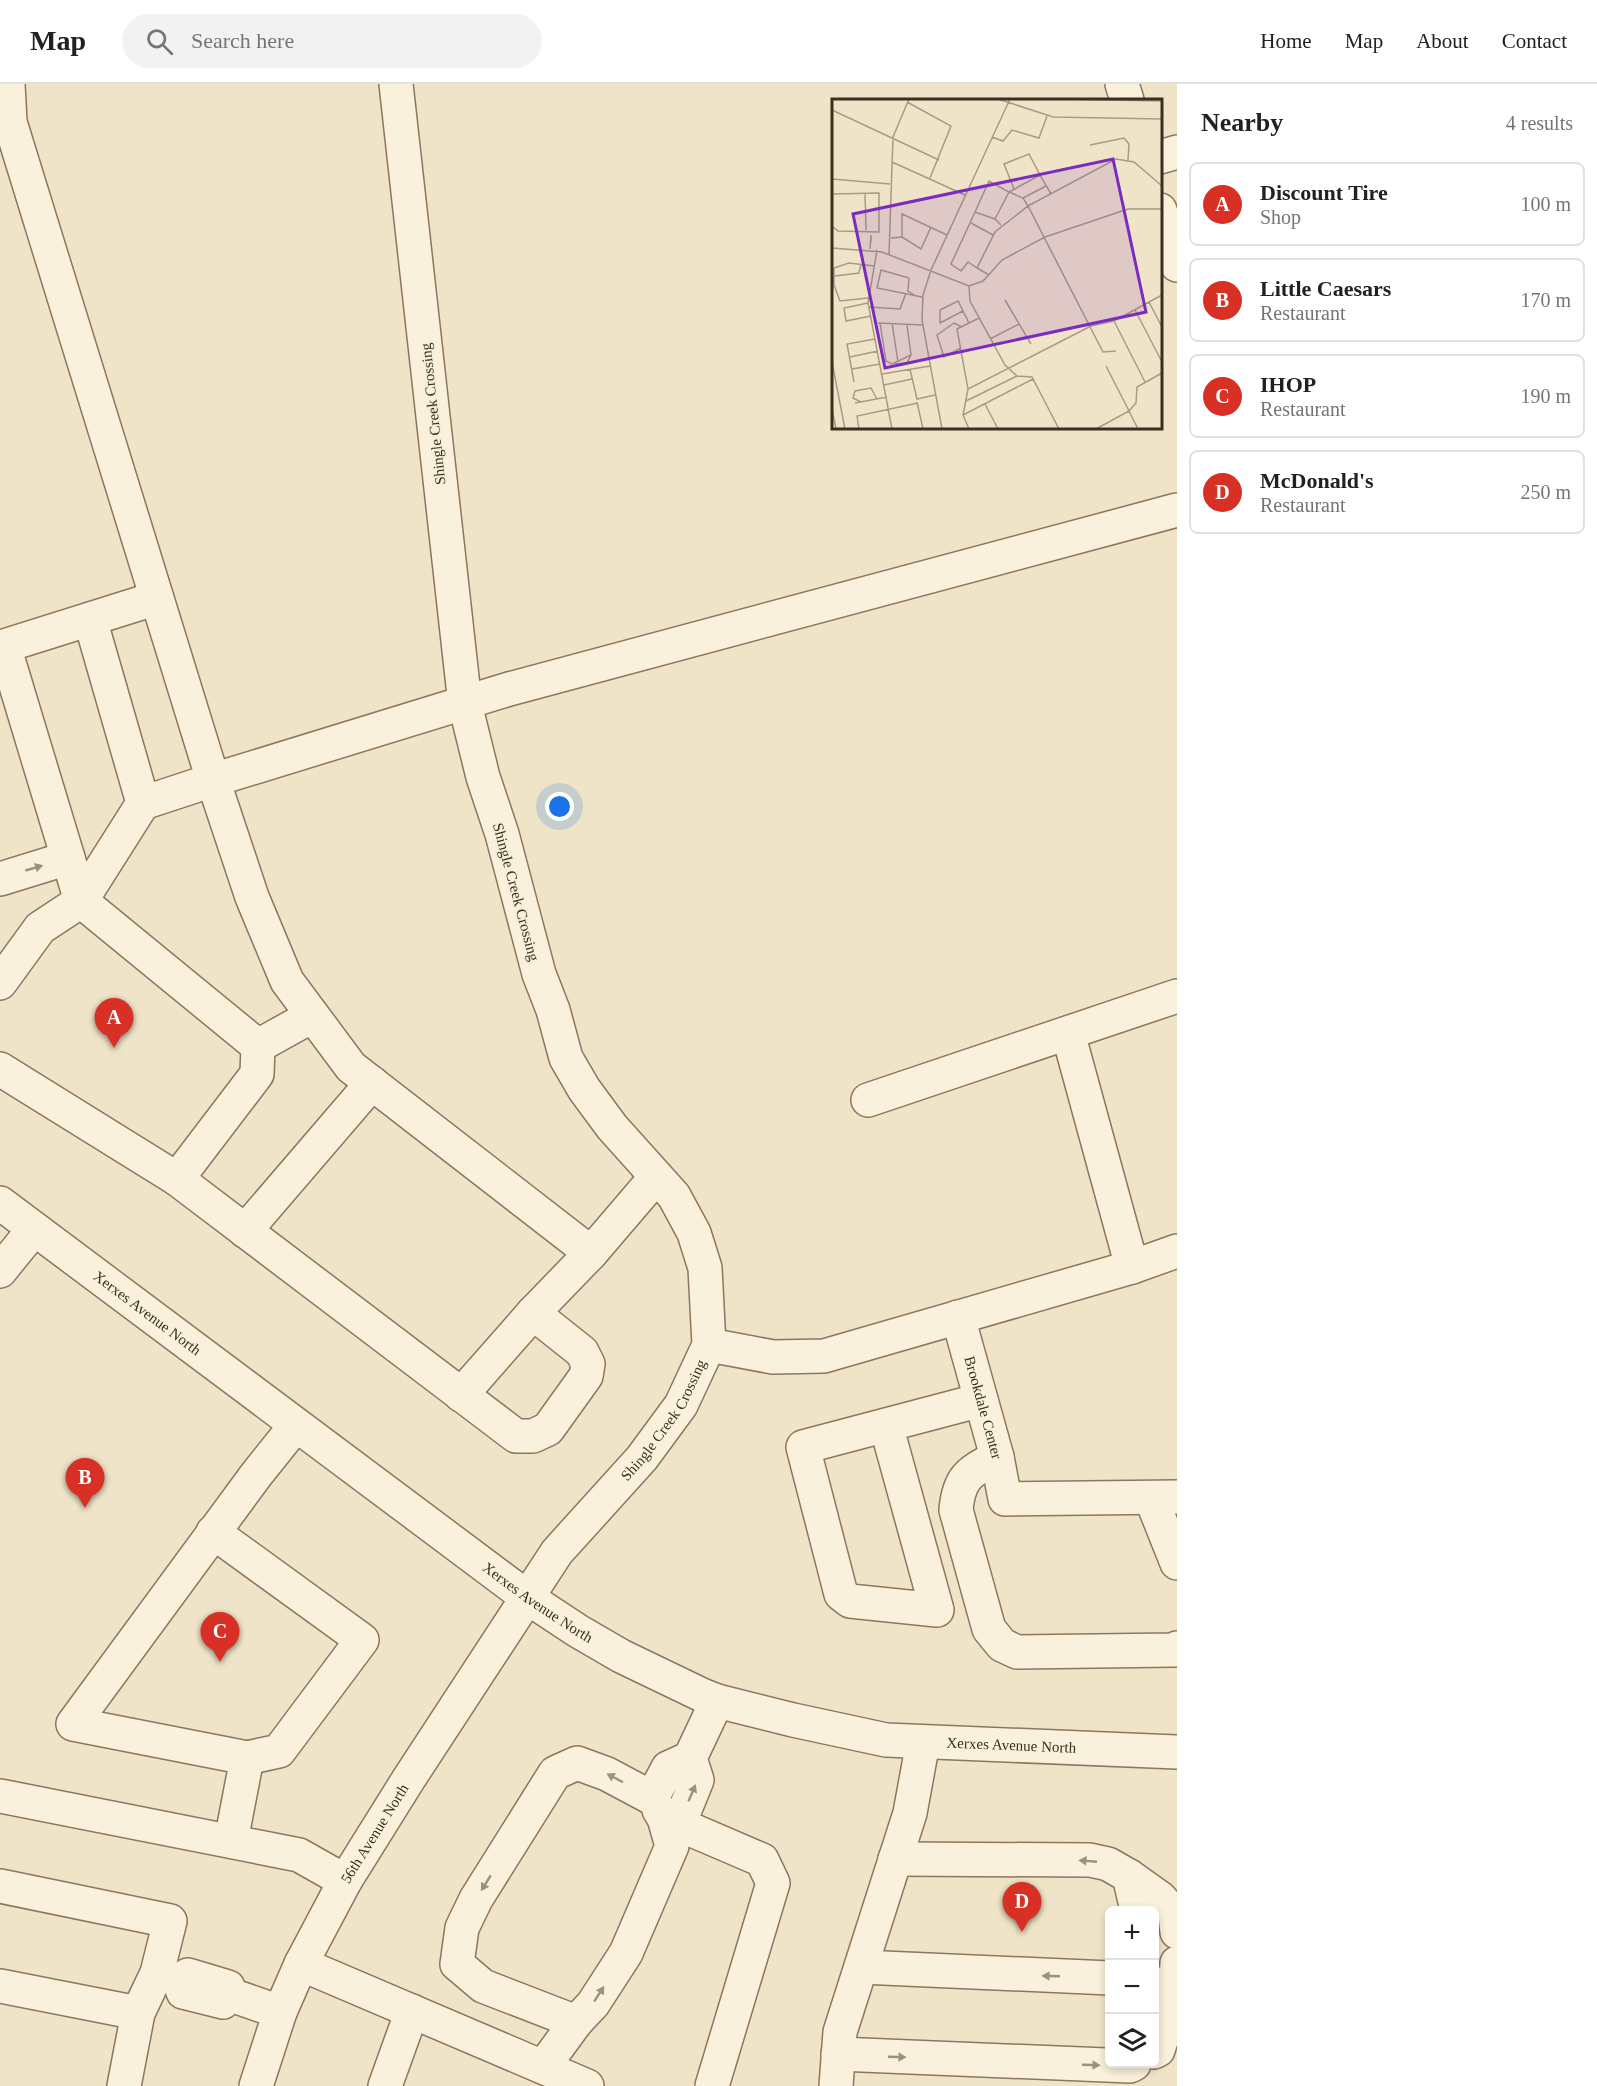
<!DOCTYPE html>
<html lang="en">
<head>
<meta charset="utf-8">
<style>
  body { margin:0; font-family:Georgia,serif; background:#f2f2f2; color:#202124 }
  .controls { position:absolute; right:18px; bottom:18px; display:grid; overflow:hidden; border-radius:9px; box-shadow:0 3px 9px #0003 }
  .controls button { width:54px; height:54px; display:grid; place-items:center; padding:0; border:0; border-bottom:2px solid #e0e0e0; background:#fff; color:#202124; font:30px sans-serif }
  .you { position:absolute; left:560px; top:723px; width:21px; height:21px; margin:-15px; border:4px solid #fff; border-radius:50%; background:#1a73e8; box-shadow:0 0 0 9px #1a73e833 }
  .badge { display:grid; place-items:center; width:39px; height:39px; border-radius:50%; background:#d93025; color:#fff; font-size:20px; font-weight:700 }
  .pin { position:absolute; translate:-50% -50px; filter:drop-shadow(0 2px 3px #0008) }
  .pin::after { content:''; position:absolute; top:32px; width:21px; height:18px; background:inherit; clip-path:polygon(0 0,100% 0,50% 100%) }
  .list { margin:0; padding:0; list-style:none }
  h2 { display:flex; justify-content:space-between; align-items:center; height:78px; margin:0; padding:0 24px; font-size:26px }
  h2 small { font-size:20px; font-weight:400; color:#757577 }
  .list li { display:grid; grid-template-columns:39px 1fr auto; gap:18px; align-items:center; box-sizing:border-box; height:84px; margin:0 12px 12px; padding:0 12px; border:2px solid #e0e0e0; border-radius:9px }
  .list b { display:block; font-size:22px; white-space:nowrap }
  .list p { margin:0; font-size:20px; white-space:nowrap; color:#757577 }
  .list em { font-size:20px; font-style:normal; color:#757577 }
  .icon { flex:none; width:33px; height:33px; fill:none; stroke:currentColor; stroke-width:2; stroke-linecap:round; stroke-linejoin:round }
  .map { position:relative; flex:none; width:1177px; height:2002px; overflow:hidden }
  header { display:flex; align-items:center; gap:36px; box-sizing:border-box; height:84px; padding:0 30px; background:#fff; border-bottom:2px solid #e0e0e0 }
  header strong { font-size:28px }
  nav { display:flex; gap:33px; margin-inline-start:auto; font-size:21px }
  .search { width:420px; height:54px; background:#f2f2f2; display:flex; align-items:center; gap:15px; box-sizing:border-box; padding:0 21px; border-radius:33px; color:#757577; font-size:22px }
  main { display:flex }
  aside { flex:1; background:#fff }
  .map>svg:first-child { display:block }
</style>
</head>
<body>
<header>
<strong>Map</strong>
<div class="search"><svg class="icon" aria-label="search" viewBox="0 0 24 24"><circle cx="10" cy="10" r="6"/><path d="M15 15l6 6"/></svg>Search here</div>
<nav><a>Home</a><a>Map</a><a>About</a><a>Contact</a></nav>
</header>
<main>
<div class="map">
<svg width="1177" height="2002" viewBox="0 0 1177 2002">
  <rect width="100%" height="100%" fill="#f0e4c8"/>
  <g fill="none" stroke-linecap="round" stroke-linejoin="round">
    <g stroke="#8d765c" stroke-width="36">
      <g id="minor">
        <polyline points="8,0 10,38 213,696 143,719 81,817 4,562 157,514"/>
        <polyline points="1122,0 1127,16"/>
        <polyline points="1160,73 1177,68"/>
        <polyline points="1160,126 1177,181"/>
        <polyline points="90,535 143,719"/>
        <polyline points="0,795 68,774"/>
        <polyline points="0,899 40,844 81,817 258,962 312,932"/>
        <polyline points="1068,949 1132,1183"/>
        <polyline points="0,985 177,1095 257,990 258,962"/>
        <polyline points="868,1016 1177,912"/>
        <polyline points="656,1093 591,1169 351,983 287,897 252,813 213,696 509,605 1177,426"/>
        <polyline points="177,1095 516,1352 533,1352 548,1345 586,1292 588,1280 582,1268 533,1229 591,1169"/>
        <path id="s1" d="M0 1119 528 1514 578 1547 621 1572 702 1611 717 1617 793 1636 886 1656 1177 1668"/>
        <polyline points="245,1147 372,999"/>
        <polyline points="0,1187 34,1145"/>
        <path id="s2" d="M958 1233 997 1373 1005 1415 1177 1413"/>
        <polyline points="709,1261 773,1273 824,1272 1132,1183 1177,1167"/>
        <polyline points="461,1311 533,1229"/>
        <polyline points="886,1341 937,1526 850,1517 841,1510 803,1363 981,1316"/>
        <path d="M997 1373C970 1388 959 1392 956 1426L989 1545 1002 1561 1017 1568 1174 1566 1177 1564"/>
        <polyline points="1151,1414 1177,1479"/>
        <polyline points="213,1448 362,1556 279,1667 247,1674"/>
        <polyline points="690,1674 697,1696 684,1728 664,1734 672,1762 626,1869 593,1920 576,1938 483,1902 457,1880 462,1844 476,1815 555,1689 577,1679 607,1690 652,1714 668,1684 690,1674 717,1617"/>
        <polyline points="0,1712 299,1771 345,1797"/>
        <polyline points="659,1726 664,1734 762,1776 773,1799 712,2002"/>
        <polyline points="231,1757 247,1674 73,1640 256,1391 296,1341"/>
        <polyline points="895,1775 1090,1776 1108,1780 1129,1792 1137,1826"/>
        <polyline points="1129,1792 1160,1814 1175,1831 1177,1848"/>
        <polyline points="0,1802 170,1837 157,1889 138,1929 124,2002"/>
        <polyline points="301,1880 587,2002"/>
        <polyline points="861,1883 1110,1894"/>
        <polyline points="1154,1899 1165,1944 1158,1966 1154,1968"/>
        <polyline points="0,1902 138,1929"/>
        <polyline points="231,1911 223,1918 183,1908 179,1896 188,1891 228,1903 231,1911 280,1928"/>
        <polyline points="1167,1936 1176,1898 1177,1879"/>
        <polyline points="838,1970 1130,1982 1134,1980"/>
        <polyline points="543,1983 576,1938"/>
        <path id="s3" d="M256 2002 280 1928 301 1880 345 1797 408 1696 557 1468 642 1374 681 1321 709 1261 705 1184 694 1149 674 1112 612 1043 584 1005 566 974 553 926 539 890 502 750 483 693 465 620 396 0"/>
        <polyline points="385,2002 412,1927"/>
        <polyline points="836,2002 840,1948 910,1729 923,1658"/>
      </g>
    </g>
    <use href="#minor" stroke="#faf1dc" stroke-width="33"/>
  </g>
  <defs><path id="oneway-solid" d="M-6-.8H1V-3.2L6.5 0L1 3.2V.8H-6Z" transform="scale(1.5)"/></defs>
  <g fill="#9c907e">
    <use href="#oneway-solid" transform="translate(34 784) rotate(-16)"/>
    <use href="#oneway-solid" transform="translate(615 1694) rotate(-152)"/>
    <use href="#oneway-solid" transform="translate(692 1709) rotate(-67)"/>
    <use href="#oneway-solid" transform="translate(1088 1777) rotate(-175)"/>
    <use href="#oneway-solid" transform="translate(486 1799) rotate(122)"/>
    <use href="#oneway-solid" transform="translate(1051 1892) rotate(-178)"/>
    <use href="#oneway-solid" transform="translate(599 1910) rotate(-57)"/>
    <use href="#oneway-solid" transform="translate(897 1973) rotate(2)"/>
    <use href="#oneway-solid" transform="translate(1091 1981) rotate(2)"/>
  </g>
  <g text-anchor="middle" stroke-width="4.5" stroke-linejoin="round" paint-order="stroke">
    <g font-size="15" fill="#3d2e20" stroke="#f7eed8">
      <text transform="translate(433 330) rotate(-96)" y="5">Shingle Creek Crossing</text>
      <text transform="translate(516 808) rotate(75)" y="5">Shingle Creek Crossing</text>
      <text dy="5" stroke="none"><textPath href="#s1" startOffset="184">Xerxes Avenue North</textPath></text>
      <text dy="5" stroke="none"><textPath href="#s2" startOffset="94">Brookdale Center</textPath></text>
      <text dy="5" stroke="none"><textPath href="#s3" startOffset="786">Shingle Creek Crossing</textPath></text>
      <text dy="5" stroke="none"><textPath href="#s1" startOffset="670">Xerxes Avenue North</textPath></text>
      <text dy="5" stroke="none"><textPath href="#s1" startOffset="1174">Xerxes Avenue North</textPath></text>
      <text dy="5" stroke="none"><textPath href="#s3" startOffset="280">56th Avenue North</textPath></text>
    </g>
  </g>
  <g transform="translate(832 15)">
    <rect width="330" height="330" fill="#f0e4c8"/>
    <path fill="none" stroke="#a89b85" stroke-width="1.5" d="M166 0 221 18 330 20M219 0 330 2M75 3 119 27 98 79M0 11 107 61M160 38 171 42 180 31 207 39 215 17M258 46 292 39 297 45 296 61M60 63 133 96M0 80 58 85M182 90 172 65 197 55 208 76M33 94 34 131M0 95 47 94V133L6 132 0 127M219 95 208 76 177 93 191 99 196 107 284 60 302 63 330 87M191 99 214 87M143 113 119 165 129 172 136 163 145 169M163 120 143 113 157 82 177 93 163 120 169 126M139 124 161 136M70 138 89 150 99 128M59 139 70 138V115L115 136M0 149 50 153 137 187 151 182 170 161 213 138 296 110H330M38 150 39 136V143M45 151 36 204 60 330M57 155 61 38 77 0M157 176 145 169 163 133 196 107 271 253 284 252M3 177 27 174 29 165M137 187 138 202 173 266 185 277 200 278 227 330M82 196 76 192 77 179 49 171 45 189 90 198M36 199 8 202 2 186V169L17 164 42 167M173 201 199 245M317 203 330 228M36 204 12 209 14 222 39 217M37 208 68 210 74 194M303 211 330 263M131 212 108 224V211L126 202 137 224M282 222 313 283M46 224 91 226M48 224 54 262 60 265 79 256 75 226M60 224 66 263M158 240 187 225M129 249 112 258 105 236 122 224 130 228M18 258 46 252M0 263 13 330M63 265 75 264 79 256M20 270 48 265M78 270 85 300 103 296M50 275 98 267M22 283 15 245 43 240M52 286 80 280M136 290 125 230 147 219M134 302 185 277M29 303 21 299 23 292 39 289 45 300M85 303 91 330M23 304 55 298M153 305 166 330M0 310 4 330M131 316 201 280M27 330 25 317 86 304M110 330 90 221 91 196 99 171 178 0M137 330 131 316 136 290 259 227 282 222 330 196M264 330 297 312 274 267M306 330 297 312 304 304 305 288 330 274"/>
    <path fill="#7b2cbf" fill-opacity="0.15" stroke="#7b2cbf" stroke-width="3" d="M281 60 314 213 53 269 21 115Z"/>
    <rect width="330" height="330" fill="none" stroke="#3d2e20" stroke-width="3"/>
  </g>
</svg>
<div class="controls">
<button>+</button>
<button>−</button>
<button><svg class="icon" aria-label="layers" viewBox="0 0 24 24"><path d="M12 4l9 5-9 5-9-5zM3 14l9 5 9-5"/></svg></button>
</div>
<div class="you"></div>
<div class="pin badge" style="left:114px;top:964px">A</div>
<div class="pin badge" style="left:85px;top:1424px">B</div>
<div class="pin badge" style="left:220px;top:1578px">C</div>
<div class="pin badge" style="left:1022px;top:1848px">D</div>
</div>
<aside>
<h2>Nearby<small>4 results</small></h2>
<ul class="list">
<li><span class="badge">A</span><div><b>Discount Tire</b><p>Shop</p></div><em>100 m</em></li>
<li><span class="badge">B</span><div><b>Little Caesars</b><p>Restaurant</p></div><em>170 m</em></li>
<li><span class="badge">C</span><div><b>IHOP</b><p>Restaurant</p></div><em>190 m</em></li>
<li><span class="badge">D</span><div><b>McDonald's</b><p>Restaurant</p></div><em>250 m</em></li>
</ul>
</aside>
</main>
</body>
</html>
